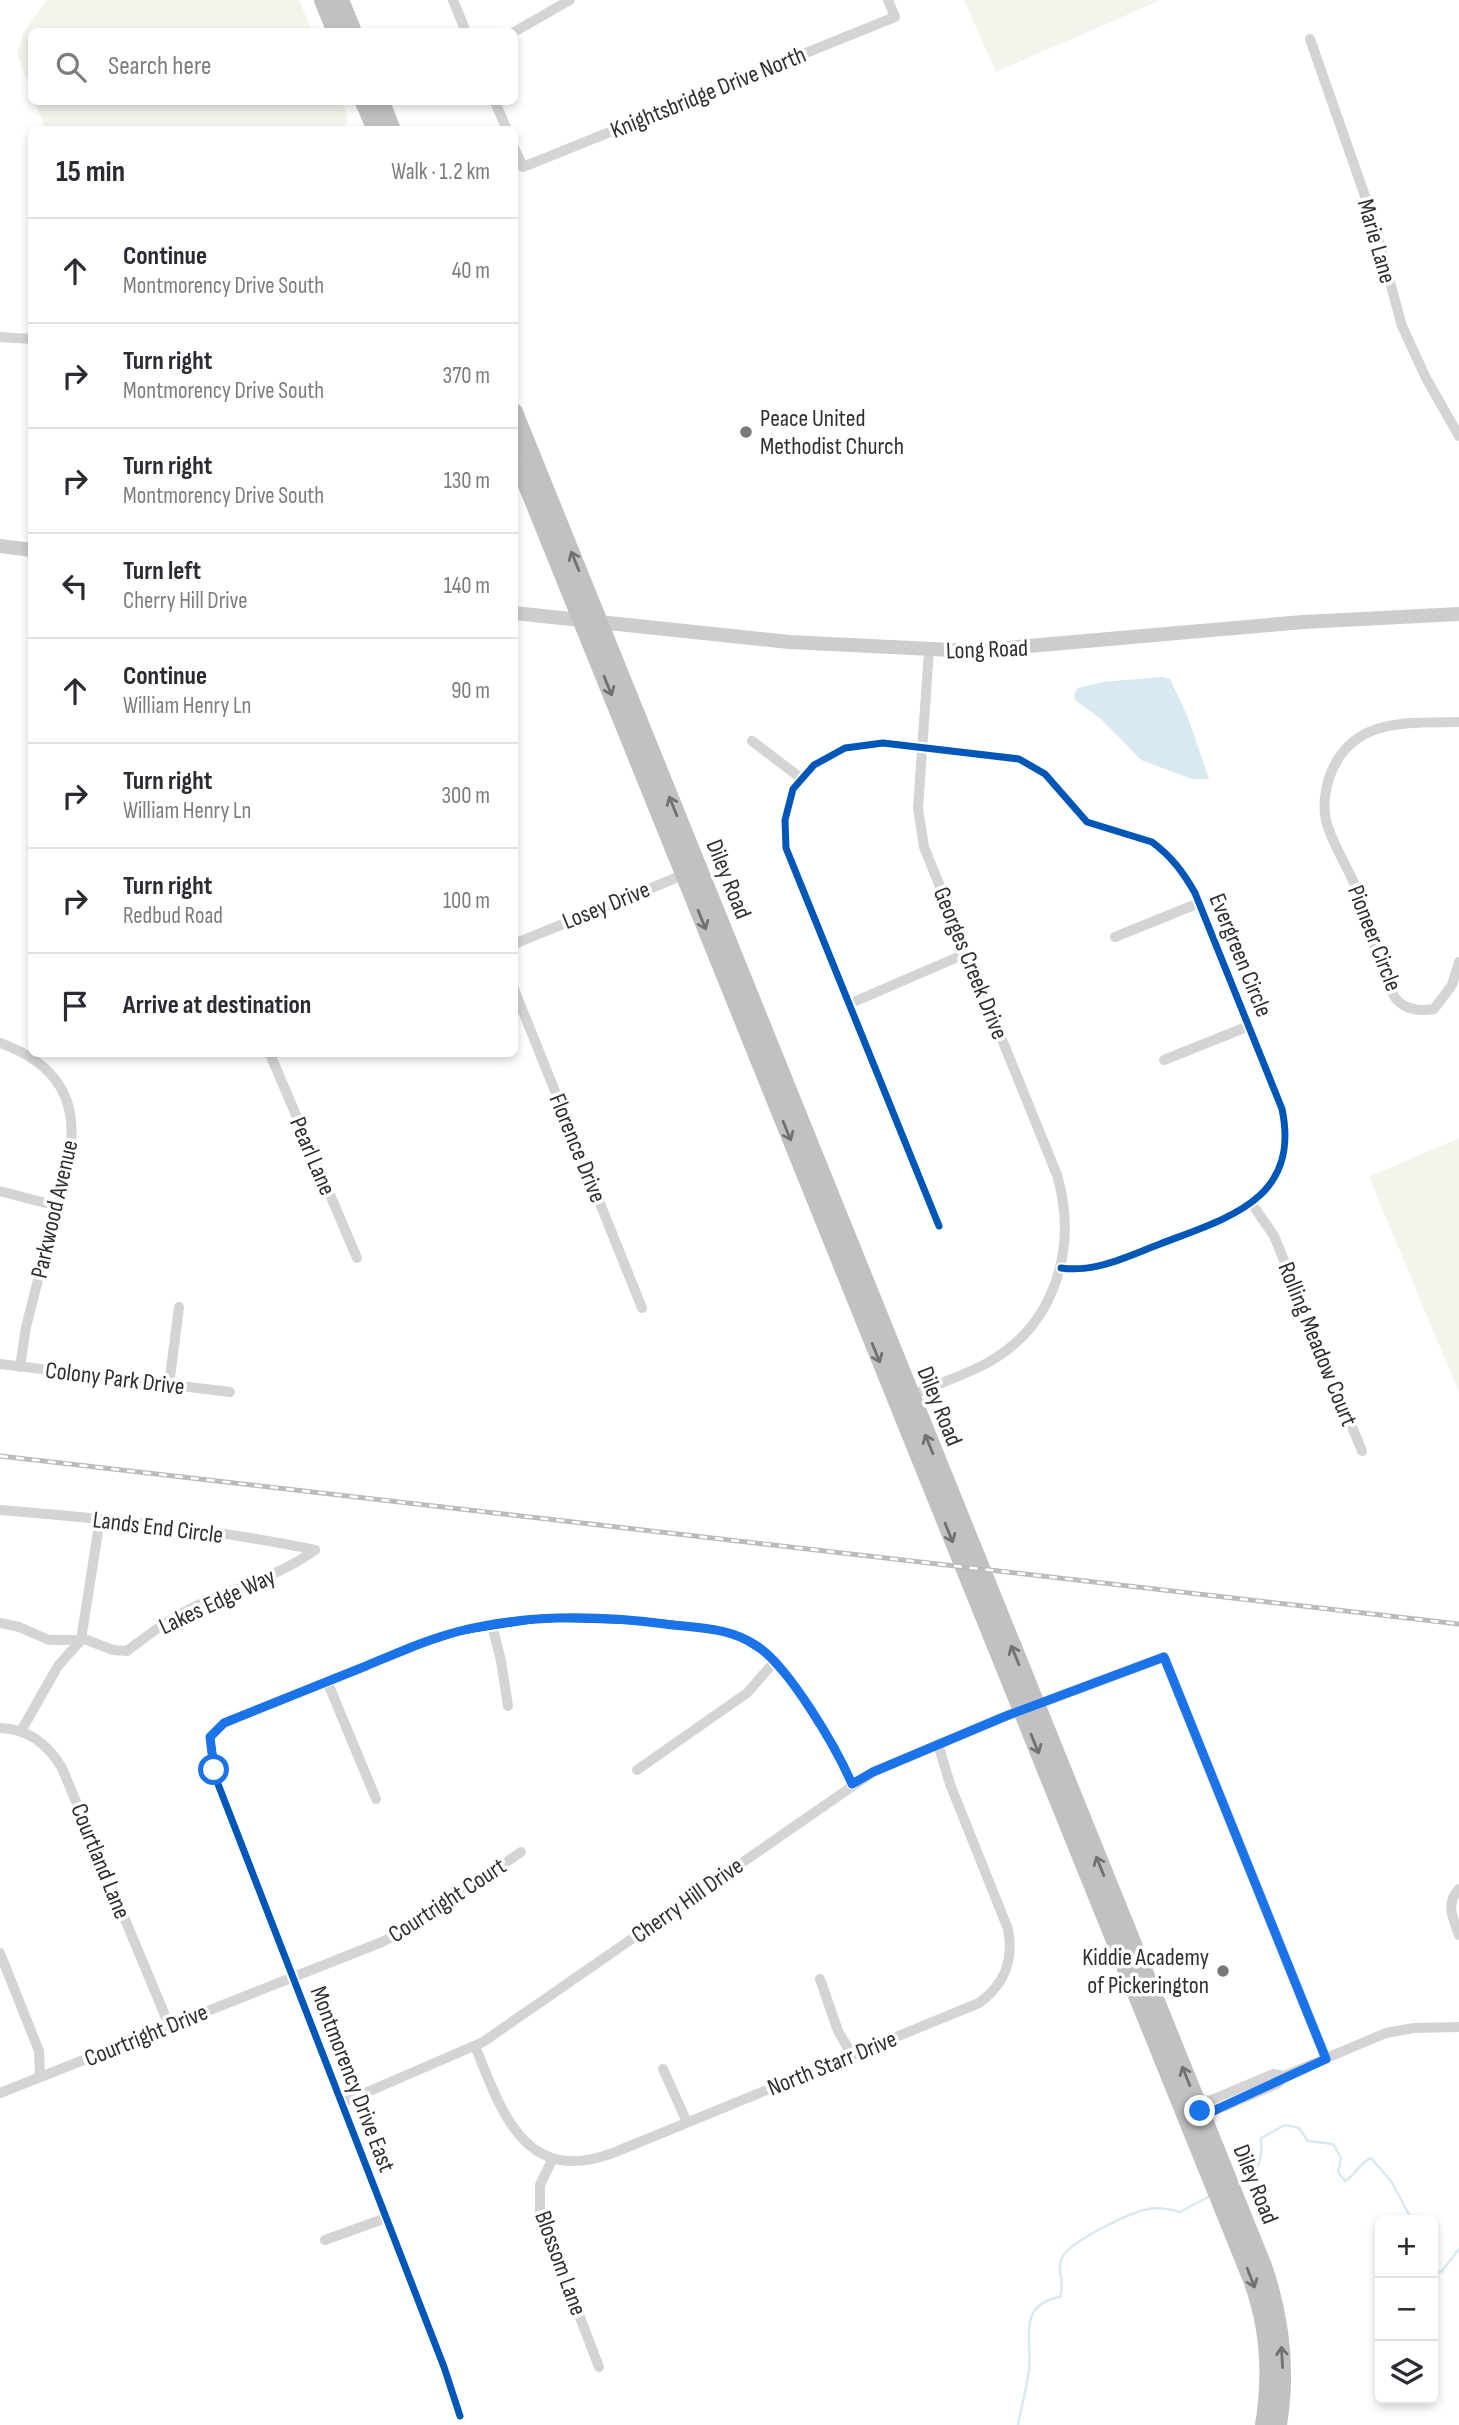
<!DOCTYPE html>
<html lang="en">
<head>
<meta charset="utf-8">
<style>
  body { margin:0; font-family:"Sofia Sans Condensed",sans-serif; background:#f2f2f3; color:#2b2b33 }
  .controls { position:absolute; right:21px; bottom:21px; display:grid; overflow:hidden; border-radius:10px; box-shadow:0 4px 10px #0003 }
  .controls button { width:63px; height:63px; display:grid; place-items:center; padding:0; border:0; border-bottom:2px solid #e1e1e2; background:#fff; color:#2b2b33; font:35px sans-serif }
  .stop { position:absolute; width:21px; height:21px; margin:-16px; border:5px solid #1a73e8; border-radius:50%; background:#fff }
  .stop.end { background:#1a73e8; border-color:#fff; box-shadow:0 2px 7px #0008 }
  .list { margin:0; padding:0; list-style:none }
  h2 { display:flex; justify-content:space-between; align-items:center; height:91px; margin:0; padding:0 28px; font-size:30px }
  h2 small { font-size:23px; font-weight:400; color:#7c7c81 }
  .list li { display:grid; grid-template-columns:46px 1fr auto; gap:21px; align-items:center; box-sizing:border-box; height:105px; padding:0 28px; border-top:2px solid #e1e1e2 }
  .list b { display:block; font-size:26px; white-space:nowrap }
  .list p { margin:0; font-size:23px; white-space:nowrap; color:#7c7c81 }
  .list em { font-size:23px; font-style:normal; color:#7c7c81 }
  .icon { flex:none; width:38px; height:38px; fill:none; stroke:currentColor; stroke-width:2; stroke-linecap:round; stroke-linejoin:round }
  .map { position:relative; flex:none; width:1459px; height:2425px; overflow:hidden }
  .search { position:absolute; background:#fff; box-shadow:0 4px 10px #0003; left:28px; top:28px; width:490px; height:77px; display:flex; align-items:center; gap:18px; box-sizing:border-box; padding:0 24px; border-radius:10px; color:#7c7c81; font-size:26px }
  .panel { position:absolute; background:#fff; box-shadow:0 4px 10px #0003; left:28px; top:126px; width:490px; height:931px; border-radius:10px }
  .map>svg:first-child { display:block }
</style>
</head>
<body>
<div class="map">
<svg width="1459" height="2425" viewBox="0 0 1459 2425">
  <rect width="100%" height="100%" fill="#fff"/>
  <g fill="#f1f5ec">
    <polygon points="47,0 299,0 312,31 32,32 31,92 17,54 24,31"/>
    <polygon points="964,0 1161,0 996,72"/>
    <polygon points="35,102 342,102 348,117 345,130 46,130"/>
    <polygon points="1459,1138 1459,1393 1369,1177"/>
  </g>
  <polygon fill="#d8e9f2" points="1162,677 1170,679 1187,715 1209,779 1192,779 1141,760 1101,719 1075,700 1074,694 1078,688 1102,682"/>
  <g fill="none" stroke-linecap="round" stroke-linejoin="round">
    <g stroke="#d8e9f2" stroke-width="2.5">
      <path d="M1237 2183C1258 2173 1263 2161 1261 2138L1285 2125 1299 2128 1308 2141 1333 2144 1341 2158 1338 2172 1345 2181C1356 2175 1360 2162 1371 2158L1391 2181 1412 2220"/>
      <polyline points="1433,2275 1442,2271 1459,2249"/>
      <path d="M1018 2425C1021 2407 1027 2388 1029 2370 1032 2340 1017 2304 1060 2297 1066 2283 1055 2269 1063 2256 1073 2240 1129 2213 1148 2209 1159 2207 1170 2209 1180 2212L1212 2195"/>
    </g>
    <g stroke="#d4d4d4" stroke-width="10">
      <polyline points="453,0 466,32"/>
      <polyline points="514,32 570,0"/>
      <polyline points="1310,39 1372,216 1402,326 1426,378 1459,436"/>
      <polyline points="495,102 507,130"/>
      <polyline points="514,148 523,167 895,17 888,0"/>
      <polyline points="0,337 32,339"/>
      <path d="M1459 722C1406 723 1350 717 1329 778 1324 795 1322 813 1329 830 1338 855 1354 877 1362 903 1370 926 1382 986 1399 1002 1409 1011 1422 1011 1434 1009L1452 985 1459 962"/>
      <polyline points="752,741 802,779"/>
      <polyline points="1115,937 1199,903"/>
      <polyline points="514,944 688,873"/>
      <polyline points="514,989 642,1308"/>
      <polyline points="849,1004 967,953"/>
      <path d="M0 1043C56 1063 80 1099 69 1158L26 1327 20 1367"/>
      <polyline points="270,1054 357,1258"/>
      <polyline points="1164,1060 1249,1026"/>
      <polyline points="0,1191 57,1206"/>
      <polyline points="1252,1204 1274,1236 1362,1451"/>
      <path d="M939 1226 786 848 785 820 793 789 814 765 845 748 883 743 1019 759 1045 774 1087 822 1152 842C1172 857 1183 872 1195 893L1282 1109C1301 1200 1227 1218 1160 1244 1128 1256 1096 1273 1061 1268"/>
      <polyline points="0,1364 230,1392"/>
      <polyline points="169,1385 179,1307"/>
      <path d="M910 1396C936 1384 964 1376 989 1362 1056 1324 1078 1246 1057 1175L924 847 918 808 929 651"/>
      <path d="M0 1510C105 1519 212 1528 315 1550"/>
      <path d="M0 1623 19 1627 49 1640H87L113 1650 127 1651C150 1634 169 1618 196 1606 236 1587 278 1577 315 1550"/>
      <polyline points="492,1625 501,1661 508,1706"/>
      <polyline points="327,1681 376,1799"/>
      <path d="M0 1728C29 1729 48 1744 62 1768L169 2025"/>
      <polyline points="21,1731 58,1666 81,1640 100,1519"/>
      <polyline points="637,1770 747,1693 775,1661"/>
      <path d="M1459 1889C1445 1904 1453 1918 1459 1935"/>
      <polyline points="0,1953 39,2051 40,2077"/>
      <polyline points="820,1979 838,2031 852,2055"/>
      <path d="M475 2046C502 2113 525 2186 613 2153L979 2003C1005 1984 1014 1960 1008 1929L950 1784 938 1744"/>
      <polyline points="663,2069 687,2122"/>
      <polyline points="1284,2076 1273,2074 1209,2101 1204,2109 1213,2111 1277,2084 1284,2076 1386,2033 1414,2028 1459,2027"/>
      <polyline points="0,2093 382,1942 414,1926 521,1852"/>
      <polyline points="342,2103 483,2042 873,1772 1006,1716 1164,1657 1326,2059"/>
      <polyline points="552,2160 540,2185 540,2213 599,2367"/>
      <polyline points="325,2240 386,2218"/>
      <polyline points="460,2416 444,2367 218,1784 210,1737 224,1723 421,1644 461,1631 544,1618 644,1621 715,1629 742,1638 766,1653 794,1685 833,1745 852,1784"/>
    </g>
    <g stroke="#cdcdcd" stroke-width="14">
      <polyline points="0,546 32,550"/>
      <polyline points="514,613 789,642 972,651 1303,622 1459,614"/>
    </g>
    <g stroke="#c1c1c1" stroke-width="18">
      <polyline points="323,0 336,32"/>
      <polyline points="340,0 353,32"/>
      <polyline points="364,102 376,130"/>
      <polyline points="381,102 392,130"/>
      <path d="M514 412 1263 2266C1281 2318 1287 2370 1278 2425"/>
      <path d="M514 453 1252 2280C1269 2326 1272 2377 1264 2425"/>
    </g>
    <g stroke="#bbb" stroke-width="5">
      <polyline id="rail" points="0,1456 1459,1624"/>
    </g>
    <use href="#rail" stroke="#fff" stroke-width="2.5" stroke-dasharray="8" stroke-linecap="butt"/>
    <g stroke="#fff" stroke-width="11">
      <g id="cycleway">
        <path d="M939 1226 786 848 785 820 793 789 814 765 845 748 883 743 1019 759 1045 774 1087 822 1152 842C1172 857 1183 872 1195 893L1282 1109C1301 1200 1227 1218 1160 1244 1128 1256 1096 1273 1061 1268"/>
        <polyline points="460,2416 444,2367 218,1784 210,1737 224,1723 421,1644 461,1631 544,1618 644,1621 715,1629 742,1638 766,1653 794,1685 833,1745 852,1784"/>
      </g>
    </g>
    <use href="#cycleway" stroke="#0057b8" stroke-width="7"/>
  </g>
  <defs><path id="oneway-shaft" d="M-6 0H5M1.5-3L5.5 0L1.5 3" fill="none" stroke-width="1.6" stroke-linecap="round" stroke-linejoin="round" transform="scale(1.75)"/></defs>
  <g stroke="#717171">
    <use href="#oneway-shaft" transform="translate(575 561) rotate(-112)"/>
    <use href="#oneway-shaft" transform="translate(608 686) rotate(68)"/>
    <use href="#oneway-shaft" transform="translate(673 806) rotate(-112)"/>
    <use href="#oneway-shaft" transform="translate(702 920) rotate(68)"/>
    <use href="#oneway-shaft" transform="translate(787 1131) rotate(68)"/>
    <use href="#oneway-shaft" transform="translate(876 1353) rotate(68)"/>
    <use href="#oneway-shaft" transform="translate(929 1444) rotate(-112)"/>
    <use href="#oneway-shaft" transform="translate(949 1533) rotate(68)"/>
    <use href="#oneway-shaft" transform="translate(1015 1655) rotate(-112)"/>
    <use href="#oneway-shaft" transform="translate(1035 1744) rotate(68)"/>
    <use href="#oneway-shaft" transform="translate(1100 1866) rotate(-112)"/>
    <use href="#oneway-shaft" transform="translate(1186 2076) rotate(-112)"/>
    <use href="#oneway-shaft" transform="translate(1251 2278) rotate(69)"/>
    <use href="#oneway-shaft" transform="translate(1282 2357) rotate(-93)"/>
  </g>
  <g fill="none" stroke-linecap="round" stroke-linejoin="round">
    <path stroke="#1a73e8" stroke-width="9" d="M214 1770 210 1737 224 1723C271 1704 318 1685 366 1666 397 1653 428 1639 460 1631 528 1614 596 1615 665 1624 697 1628 729 1627 757 1646 789 1667 836 1747 852 1784L873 1772 1006 1716 1164 1657 1326 2059 1213 2111H1200"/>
  </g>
  <g fill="#787878" stroke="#fff" stroke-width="2.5">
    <circle cx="746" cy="432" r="7"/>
    <circle cx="1223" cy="1971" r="7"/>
  </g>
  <g text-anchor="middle" stroke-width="7" stroke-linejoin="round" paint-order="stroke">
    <g font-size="24" fill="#2f2f2f" stroke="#fff">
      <text transform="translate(708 92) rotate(-22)" y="8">Knightsbridge Drive North</text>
      <text transform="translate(1377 241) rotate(74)" y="8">Marie Lane</text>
      <text transform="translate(987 649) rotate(-2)" y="8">Long Road</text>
      <text transform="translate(729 879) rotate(68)" y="8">Diley Road</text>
      <text transform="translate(606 905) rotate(-22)" y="8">Losey Drive</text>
      <text transform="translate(1375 938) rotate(69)" y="8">Pioneer Circle</text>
      <text transform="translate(1241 955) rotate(68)" y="8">Evergreen Circle</text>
      <text transform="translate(971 963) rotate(68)" y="8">Georges Creek Drive</text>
      <text transform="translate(578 1148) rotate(68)" y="8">Florence Drive</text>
      <text transform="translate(313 1156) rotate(67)" y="8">Pearl Lane</text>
      <text transform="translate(54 1209) rotate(-77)" y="8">Parkwood Avenue</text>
      <text transform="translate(1318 1344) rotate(68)" y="8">Rolling Meadow Court</text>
      <text transform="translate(115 1378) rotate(7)" y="8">Colony Park Drive</text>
      <text transform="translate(940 1406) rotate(68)" y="8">Diley Road</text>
      <text transform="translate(158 1527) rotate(7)" y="8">Lands End Circle</text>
      <text transform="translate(217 1601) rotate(-25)" y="8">Lakes Edge Way</text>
      <text transform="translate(101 1861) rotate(68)" y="8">Courtland Lane</text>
      <text transform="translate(447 1900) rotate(-33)" y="8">Courtright Court</text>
      <text transform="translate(687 1900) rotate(-35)" y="8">Cherry Hill Drive</text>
      <text transform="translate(146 2035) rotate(-22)" y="8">Courtright Drive</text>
      <text transform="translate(832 2063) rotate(-22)" y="8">North Starr Drive</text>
      <text transform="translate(353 2079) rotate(69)" y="8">Montmorency Drive East</text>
      <text transform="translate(1256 2184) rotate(68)" y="8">Diley Road</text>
      <text transform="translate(561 2263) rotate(70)" y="8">Blossom Lane</text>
    </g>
    <g font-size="24" fill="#2f2f2f" stroke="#fff" text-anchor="start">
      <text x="760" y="426">Peace United<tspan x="760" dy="28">Methodist Church</tspan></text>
      <text x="1209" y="1965" text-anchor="end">Kiddie Academy<tspan x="1209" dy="28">of Pickerington</tspan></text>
    </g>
  </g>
</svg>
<div class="controls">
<button>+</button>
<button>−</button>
<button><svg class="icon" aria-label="layers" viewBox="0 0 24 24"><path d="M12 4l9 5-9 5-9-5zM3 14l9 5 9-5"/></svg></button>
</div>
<div class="stop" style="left:214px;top:1770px"></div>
<div class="stop end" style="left:1200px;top:2111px"></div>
<div class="search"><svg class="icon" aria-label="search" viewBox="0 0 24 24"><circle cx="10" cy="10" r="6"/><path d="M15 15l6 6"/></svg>Search here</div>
<section class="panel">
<h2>15 min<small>Walk · 1.2 km</small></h2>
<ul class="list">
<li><svg class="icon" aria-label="ahead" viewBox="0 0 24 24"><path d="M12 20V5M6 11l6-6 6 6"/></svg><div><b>Continue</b><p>Montmorency Drive South</p></div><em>40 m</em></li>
<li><svg class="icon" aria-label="right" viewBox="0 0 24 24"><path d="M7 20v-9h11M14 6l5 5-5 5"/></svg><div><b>Turn right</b><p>Montmorency Drive South</p></div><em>370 m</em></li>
<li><svg class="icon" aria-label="right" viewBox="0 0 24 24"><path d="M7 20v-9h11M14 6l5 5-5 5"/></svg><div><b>Turn right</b><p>Montmorency Drive South</p></div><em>130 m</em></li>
<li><svg class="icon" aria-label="left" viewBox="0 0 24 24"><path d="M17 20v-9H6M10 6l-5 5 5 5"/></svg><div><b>Turn left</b><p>Cherry Hill Drive</p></div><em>140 m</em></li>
<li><svg class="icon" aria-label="ahead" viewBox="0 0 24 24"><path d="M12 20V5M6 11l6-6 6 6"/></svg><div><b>Continue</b><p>William Henry Ln</p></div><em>90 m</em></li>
<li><svg class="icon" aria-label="right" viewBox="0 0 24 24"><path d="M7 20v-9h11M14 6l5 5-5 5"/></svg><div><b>Turn right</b><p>William Henry Ln</p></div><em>300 m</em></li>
<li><svg class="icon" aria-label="right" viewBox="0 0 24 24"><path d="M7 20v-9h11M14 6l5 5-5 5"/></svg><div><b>Turn right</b><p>Redbud Road</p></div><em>100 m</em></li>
<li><svg class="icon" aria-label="arrive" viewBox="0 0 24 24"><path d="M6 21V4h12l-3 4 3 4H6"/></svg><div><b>Arrive at destination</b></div></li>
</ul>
</section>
</div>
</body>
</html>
